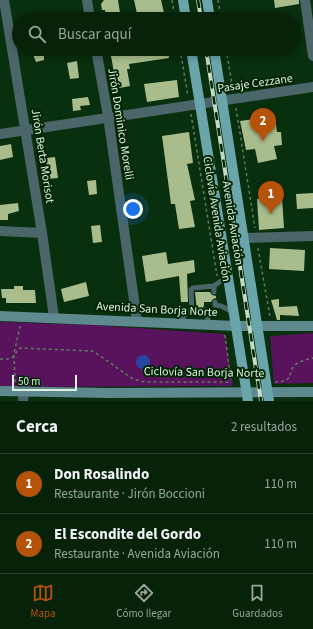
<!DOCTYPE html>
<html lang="es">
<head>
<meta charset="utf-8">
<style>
  body { margin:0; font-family:"Source Sans 3",sans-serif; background:#142f18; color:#f1f3f6 }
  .scale { position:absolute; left:12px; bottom:10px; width:65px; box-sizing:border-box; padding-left:4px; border:2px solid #dcf1dc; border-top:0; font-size:11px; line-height:14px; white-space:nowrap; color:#dcf1dc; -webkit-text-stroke:3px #002505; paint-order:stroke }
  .you { position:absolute; left:133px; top:209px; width:14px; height:14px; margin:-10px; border:3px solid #fff; border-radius:50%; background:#1a73e8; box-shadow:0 0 0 6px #1a73e833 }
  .badge { display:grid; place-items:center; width:26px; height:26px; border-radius:50%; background:#b45309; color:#fff; font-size:13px; font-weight:700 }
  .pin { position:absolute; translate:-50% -33px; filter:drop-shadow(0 1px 2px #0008) }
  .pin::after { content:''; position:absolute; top:21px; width:14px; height:12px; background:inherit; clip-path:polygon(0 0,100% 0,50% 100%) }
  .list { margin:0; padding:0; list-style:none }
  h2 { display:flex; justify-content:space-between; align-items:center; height:52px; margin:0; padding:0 16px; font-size:17px }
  h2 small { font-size:13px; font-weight:400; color:#98a49c }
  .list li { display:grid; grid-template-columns:26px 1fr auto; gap:12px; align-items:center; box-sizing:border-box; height:60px; padding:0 16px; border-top:1px solid #27402b }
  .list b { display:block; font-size:15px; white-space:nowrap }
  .list p { margin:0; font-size:13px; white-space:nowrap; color:#98a49c }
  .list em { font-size:13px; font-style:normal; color:#98a49c }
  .icon { flex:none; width:22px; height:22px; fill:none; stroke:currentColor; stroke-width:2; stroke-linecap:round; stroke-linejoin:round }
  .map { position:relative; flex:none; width:313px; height:401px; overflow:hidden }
  .search { position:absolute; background:#06230a; box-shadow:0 2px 6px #0003; left:12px; right:12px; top:12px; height:44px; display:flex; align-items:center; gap:10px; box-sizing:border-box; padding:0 14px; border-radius:22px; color:#98a49c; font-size:15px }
  .sheet { height:172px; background:#06230a }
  nav { display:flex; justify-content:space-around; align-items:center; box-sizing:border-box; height:56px; border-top:1px solid #27402b; background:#06230a; font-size:11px; color:#98a49c }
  nav a { display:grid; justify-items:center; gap:2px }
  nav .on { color:#b45309 }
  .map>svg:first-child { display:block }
</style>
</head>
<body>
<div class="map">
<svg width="313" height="401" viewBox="0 0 313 401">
  <rect width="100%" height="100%" fill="#082f0e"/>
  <g fill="#58135c">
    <polygon points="0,322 92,325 225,334 233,386 0,387"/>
    <polygon points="313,333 313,383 274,384 270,336"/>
  </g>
  <circle fill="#2746a2" cx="143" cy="362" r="7"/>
  <g fill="#a9bd8c">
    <polygon points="104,0 118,0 121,19 106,19 105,10 102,10 101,4"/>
    <polygon points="134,0 161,0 164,13 138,18"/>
    <polygon points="274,0 299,0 299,4 275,8"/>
    <polygon points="39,49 44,49 44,60 36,62 32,52"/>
    <polygon points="134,49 168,49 169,58 129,64 130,69 127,69 130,86 114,89 112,79 115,78 111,56 135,52"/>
    <polygon points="77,61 79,78 70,79 67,63"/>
    <polygon points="177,80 179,97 147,102 144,84"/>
    <polygon points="88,97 90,105 80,106 81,110 73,111 72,99"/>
    <polygon points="275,116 277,132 281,132 282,145 274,146 277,159 258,163 255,149 246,150 240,121"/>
    <polygon points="189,132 193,163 187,164 195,200 190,201 195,227 179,229 175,204 171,204 162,136"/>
    <polygon points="11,144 13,157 0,160 0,146"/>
    <polygon points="55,157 58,178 48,179 46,158"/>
    <polygon points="96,180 97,194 89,195 87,181"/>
    <polygon points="313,193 313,208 297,209 296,194"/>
    <polygon points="282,197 284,228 259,230 257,199"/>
    <polygon points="18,203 19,211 8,214 8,220 0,220 0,205"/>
    <polygon points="100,225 102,242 93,243 91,226"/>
    <polygon points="270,248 305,250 304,271 269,269"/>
    <polygon points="166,252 168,264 194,260 195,272 187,274 188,302 181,302 179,276 146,282 142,256"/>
    <polygon points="86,282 89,296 64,302 61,289"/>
    <polygon points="14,286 23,286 23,290 35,290 36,303 6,303 6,298 2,298 1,289 14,289"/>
    <polygon points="195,292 210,292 212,295 216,296 216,298 213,299 211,302 204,302 204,306 200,310 203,314 196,314 197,311"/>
    <polygon points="279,299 279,307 297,306 299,316 280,315 280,320 277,320 271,300"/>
  </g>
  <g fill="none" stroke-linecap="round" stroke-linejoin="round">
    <g stroke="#5d7c60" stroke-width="1.5" stroke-dasharray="3 3" stroke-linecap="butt">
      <polyline points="172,0 175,19"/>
      <polyline points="218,0 221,19"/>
      <polyline points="180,49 188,96"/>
      <polyline points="226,49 233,90"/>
      <polyline points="236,108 255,228"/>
      <polyline points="191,114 217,276"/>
      <polyline points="258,248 270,317"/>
      <polyline points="225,335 231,383"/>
      <polyline points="0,359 11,359 20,348 93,351 133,379 144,382 230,382"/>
      <polyline points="15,382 14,354 20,326"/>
      <path d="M275 382 285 381 290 377C291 363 301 361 313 358"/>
    </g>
    <g stroke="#4b6669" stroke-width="5">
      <polyline points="214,292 214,286 228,276"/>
      <polyline points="215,302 215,305 221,306 233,312"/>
      <polyline points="204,310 206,310 209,325"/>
      <polyline points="192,311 191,290 193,288 214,286"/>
      <polyline points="179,323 188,311 193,311"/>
    </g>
    <g stroke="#4b6669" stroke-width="10">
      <polyline points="4,0 42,233 54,317"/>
      <polyline points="87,0 90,19"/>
      <polyline points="305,0 313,56"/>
      <polyline points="96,49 108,116 137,321"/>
      <polyline points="0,134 313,87"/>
      <polyline points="0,231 42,233"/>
      <polyline points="244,238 313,236"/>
      <polyline points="23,401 24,392"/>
    </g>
    <g stroke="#5d898f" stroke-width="10">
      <polyline points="0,316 236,326 313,326"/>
      <polyline points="0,391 107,393 313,392"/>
    </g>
    <g stroke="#6ba5ac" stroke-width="10">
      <polyline points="183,0 186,19"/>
      <polyline points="207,0 210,19"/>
      <polyline points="191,49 248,401"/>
      <polyline points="214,49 269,401"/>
    </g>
    <g stroke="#c3dac4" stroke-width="4">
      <g id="rail">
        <polyline points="198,0 201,19"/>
        <polyline points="206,49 261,401"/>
      </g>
    </g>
    <use href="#rail" stroke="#002505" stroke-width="2.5" stroke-dasharray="8" stroke-linecap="butt"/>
  </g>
  <g text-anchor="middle" stroke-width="4" stroke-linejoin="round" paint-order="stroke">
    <g font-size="12" fill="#dcf1dc" stroke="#002505">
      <text transform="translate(255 83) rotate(-8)" y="4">Pasaje Cezzane</text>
      <text transform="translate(121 124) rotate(81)" y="4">Jirón Dominico Morelli</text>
      <text transform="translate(43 156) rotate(81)" y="4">Jirón Berta Morisot</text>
      <text transform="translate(217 219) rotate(81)" y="4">Ciclovía Avenida Aviación</text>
      <text transform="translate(233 223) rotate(81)" y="4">Avenida Aviación</text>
      <text transform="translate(157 309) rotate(3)" y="4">Avenida San Borja Norte</text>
      <text transform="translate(204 372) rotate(1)" y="4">Ciclovía San Borja Norte</text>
    </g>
  </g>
</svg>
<div class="scale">50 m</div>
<div class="you"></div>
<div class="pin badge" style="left:271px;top:214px">1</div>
<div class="pin badge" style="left:263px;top:141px">2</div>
<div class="search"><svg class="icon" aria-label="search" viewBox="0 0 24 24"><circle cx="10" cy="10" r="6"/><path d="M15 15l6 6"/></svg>Buscar aquí</div>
</div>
<section class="sheet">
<h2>Cerca<small>2 resultados</small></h2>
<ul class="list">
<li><span class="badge">1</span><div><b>Don Rosalindo</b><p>Restaurante · Jirón Boccioni</p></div><em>110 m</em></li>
<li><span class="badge">2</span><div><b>El Escondite del Gordo</b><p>Restaurante · Avenida Aviación</p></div><em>110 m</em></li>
</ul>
</section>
<nav>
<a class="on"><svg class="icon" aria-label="map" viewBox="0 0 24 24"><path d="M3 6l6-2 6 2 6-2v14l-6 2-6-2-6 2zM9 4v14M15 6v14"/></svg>Mapa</a>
<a><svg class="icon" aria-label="directions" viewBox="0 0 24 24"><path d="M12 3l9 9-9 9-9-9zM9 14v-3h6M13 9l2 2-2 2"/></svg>Cómo llegar</a>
<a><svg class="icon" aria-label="saved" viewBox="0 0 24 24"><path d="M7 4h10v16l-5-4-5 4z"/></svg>Guardados</a>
</nav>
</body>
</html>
